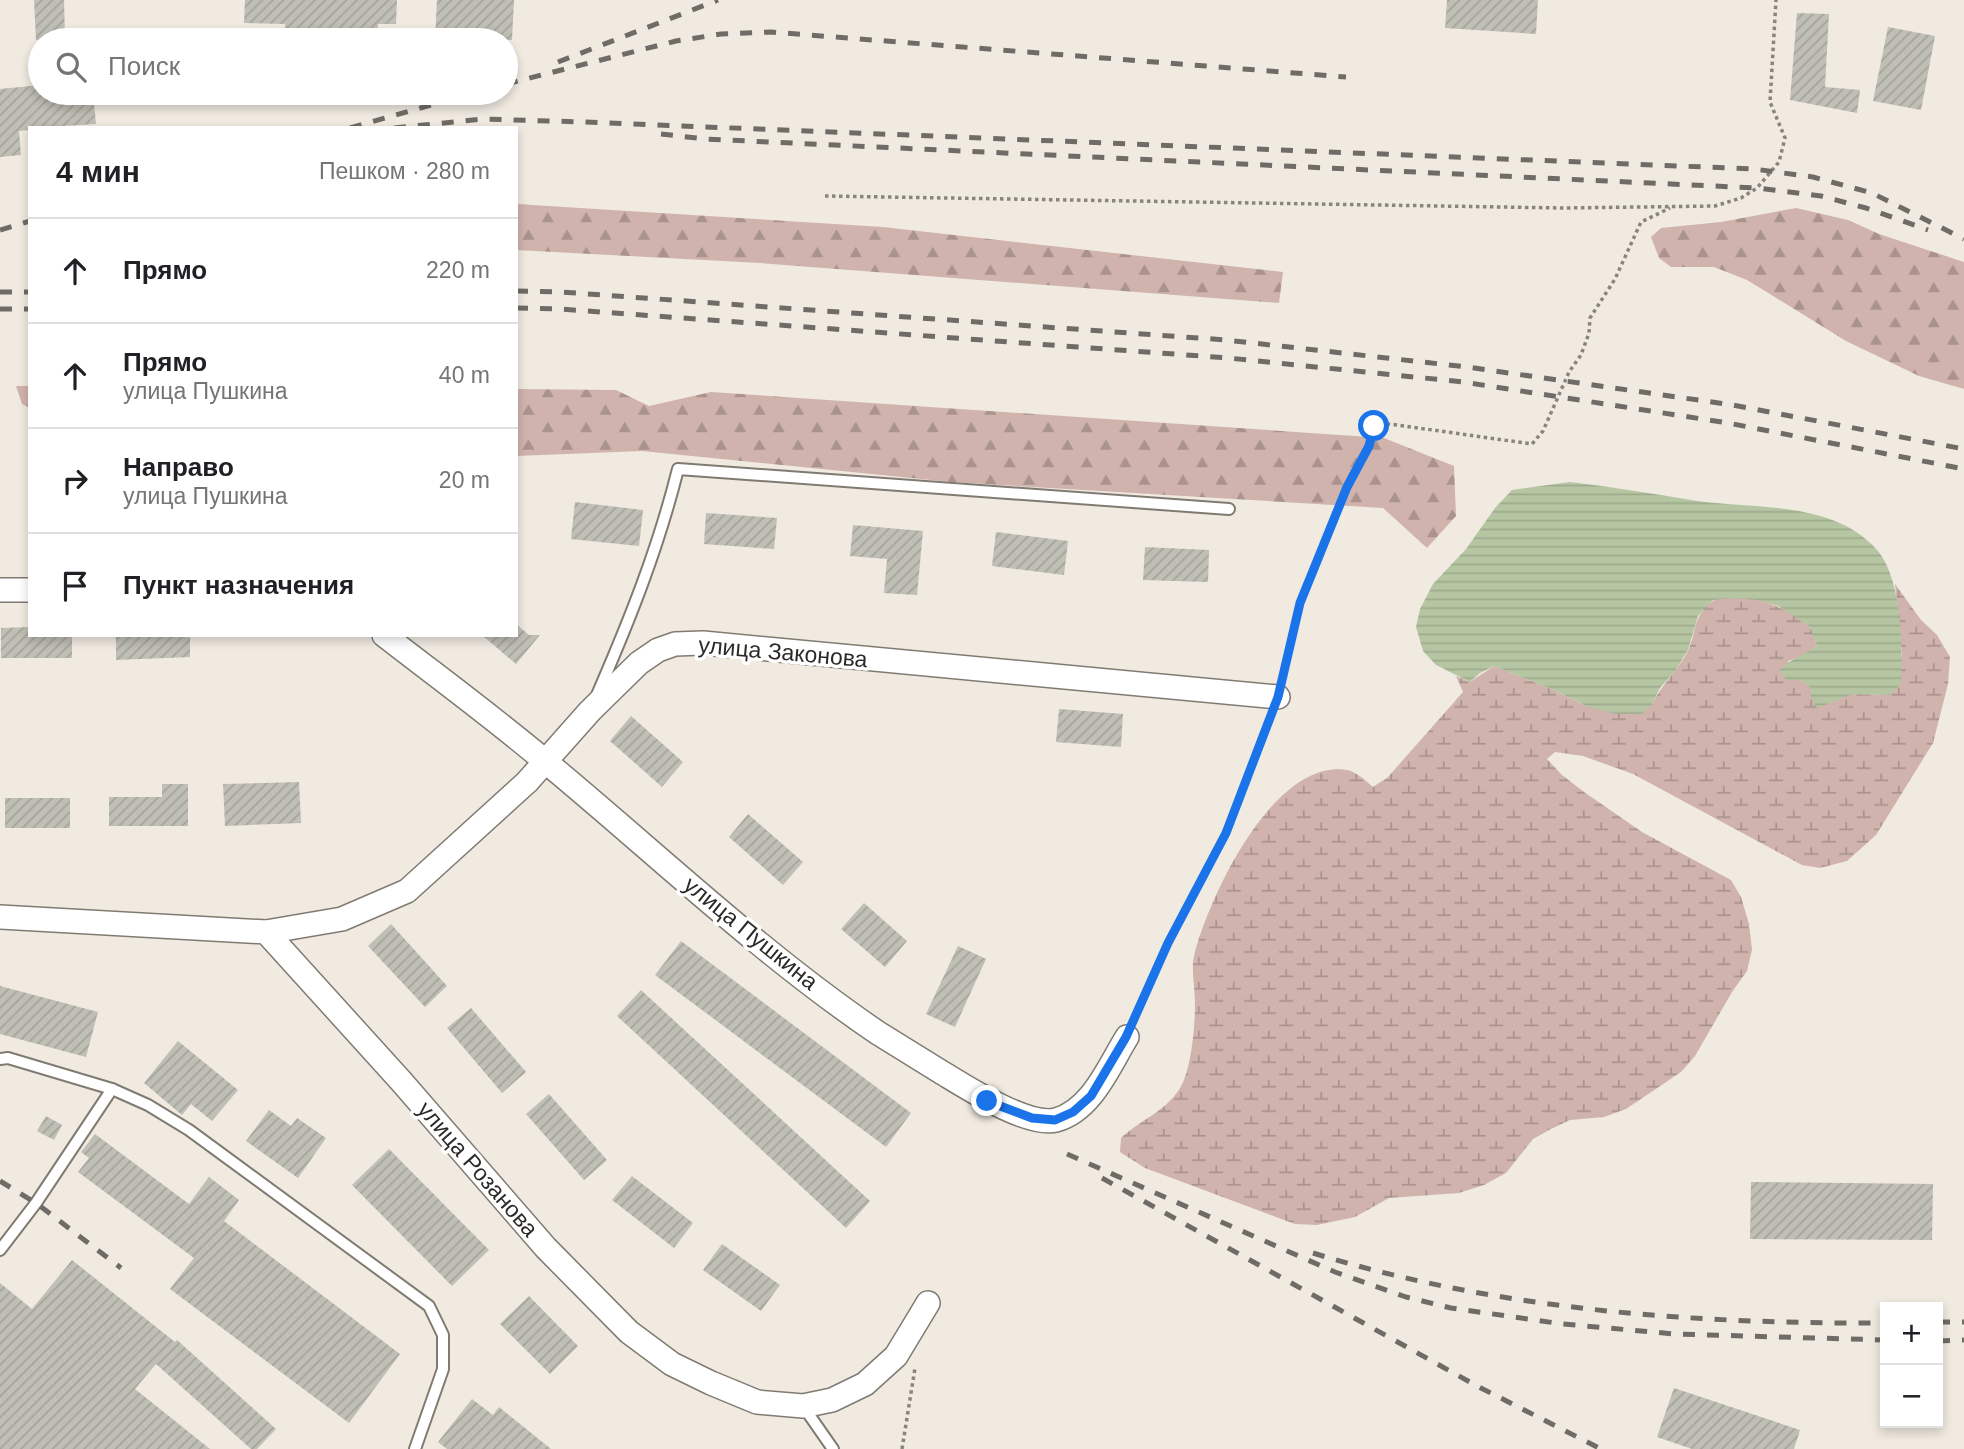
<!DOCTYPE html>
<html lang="ru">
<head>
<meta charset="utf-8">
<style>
  body { margin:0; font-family:Arial,sans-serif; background:#f6f6f6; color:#202124 }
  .controls { position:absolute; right:21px; bottom:21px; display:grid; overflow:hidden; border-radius:0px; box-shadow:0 4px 10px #0003 }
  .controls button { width:63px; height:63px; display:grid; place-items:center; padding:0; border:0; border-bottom:2px solid #e0e0e0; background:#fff; color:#202124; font:35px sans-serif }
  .stop { position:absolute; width:21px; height:21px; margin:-16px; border:5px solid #1a73e8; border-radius:50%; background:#fff }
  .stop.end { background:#1a73e8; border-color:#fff; box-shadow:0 2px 7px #0008 }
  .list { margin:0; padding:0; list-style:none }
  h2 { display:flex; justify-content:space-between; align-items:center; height:91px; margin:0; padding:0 28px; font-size:30px }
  h2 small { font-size:23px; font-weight:400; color:#757577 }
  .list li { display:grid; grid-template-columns:46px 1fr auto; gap:21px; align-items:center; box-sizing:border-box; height:105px; padding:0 28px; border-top:2px solid #e0e0e0 }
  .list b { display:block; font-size:26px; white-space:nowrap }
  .list p { margin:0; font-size:23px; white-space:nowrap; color:#757577 }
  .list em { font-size:23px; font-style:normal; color:#757577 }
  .icon { flex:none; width:38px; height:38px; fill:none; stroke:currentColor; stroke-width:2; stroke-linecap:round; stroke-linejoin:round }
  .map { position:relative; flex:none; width:1964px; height:1449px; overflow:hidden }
  .search { position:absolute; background:#fff; box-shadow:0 4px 10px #0003; left:28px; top:28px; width:490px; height:77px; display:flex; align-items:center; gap:18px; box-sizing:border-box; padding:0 24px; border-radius:38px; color:#757577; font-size:26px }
  .panel { position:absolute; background:#fff; box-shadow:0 4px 10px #0003; left:28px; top:126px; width:490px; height:511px; border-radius:0px }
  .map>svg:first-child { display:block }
</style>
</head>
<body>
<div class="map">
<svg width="1964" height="1449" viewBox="0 0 1964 1449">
  <defs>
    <pattern id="forest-firs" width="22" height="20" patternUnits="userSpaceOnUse" patternTransform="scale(1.75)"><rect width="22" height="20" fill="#d1b3ad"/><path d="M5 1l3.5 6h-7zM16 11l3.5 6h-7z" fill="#aa928d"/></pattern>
    <pattern id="wetland-marsh" width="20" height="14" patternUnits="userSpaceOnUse" patternTransform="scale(1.75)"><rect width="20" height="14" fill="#d1b3ad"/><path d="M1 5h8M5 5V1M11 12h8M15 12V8" fill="none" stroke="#aa928d"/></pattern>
    <pattern id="water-rules" width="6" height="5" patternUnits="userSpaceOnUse" patternTransform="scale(1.75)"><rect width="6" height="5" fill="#b6c6a3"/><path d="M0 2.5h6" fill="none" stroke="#9daa8c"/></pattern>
    <pattern id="building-hatch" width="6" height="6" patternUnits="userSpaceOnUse" patternTransform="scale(1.75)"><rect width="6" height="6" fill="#c0bfb5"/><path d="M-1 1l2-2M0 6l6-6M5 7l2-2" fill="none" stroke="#a5a49c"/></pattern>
  </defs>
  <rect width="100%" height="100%" fill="#f0eae1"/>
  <g fill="url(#forest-firs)">
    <polygon points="516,204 883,227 1283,272 1279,303 760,263 516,250"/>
    <polygon points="1796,208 1848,220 1879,234 1964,262 1964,389 1919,376 1846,341 1747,280 1714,267 1671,267 1659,258 1651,237 1661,228 1721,222"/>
    <polygon points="16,386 30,386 30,408 22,404"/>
    <polygon points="516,389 616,390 649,406 711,392 1384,438 1454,466 1456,516 1427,548 1383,508 951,482 642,451 516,456"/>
  </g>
  <path fill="url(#wetland-marsh)" d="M1895 584 1921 620 1937 635 1950 657 1948 684 1933 743 1876 835 1847 861 1820 868 1802 865 1633 774 1583 756 1555 752 1547 759 1562 775 1584 792 1642 832 1731 880 1741 897 1749 924 1752 950 1747 971 1732 992 1695 1056 1681 1072 1626 1109 1604 1117 1570 1120 1551 1129 1533 1139 1506 1173 1484 1185 1459 1193 1389 1198 1355 1217 1317 1225 1295 1224 1145 1168 1120 1152 1121 1138C1142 1118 1175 1108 1185 1077 1192 1058 1195 1024 1195 1004 1195 988 1191 970 1194 956 1208 899 1273 758 1347 770 1357 772 1366 781 1373 787L1388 777 1463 692 1456 676 1470 682 1494 666 1556 691 1586 706 1652 704C1662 684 1678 670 1688 651 1697 631 1692 619 1710 603 1730 585 1793 608 1809 626 1813 630 1815 640 1817 646L1802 656 1788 661 1800 680 1811 687V697L1853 694 1890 695 1902 655Z"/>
  <path fill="url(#water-rules)" d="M1570 482C1612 487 1655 494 1697 501 1757 509 1834 501 1877 550 1902 578 1903 649 1901 684L1890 695 1853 694 1817 708 1811 697 1810 687 1800 680H1786L1779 670C1790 659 1804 655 1817 646L1810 627 1778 606 1757 600 1733 598 1713 600 1698 616 1688 650 1675 671 1660 688 1652 704 1642 714H1617L1586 706 1556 691 1494 666 1480 673 1470 682 1436 665 1423 651 1416 627 1420 609 1433 584 1466 549 1495 508 1512 490Z"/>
  <g fill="url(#building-hatch)">
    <polygon points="34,0 64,0 65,40 36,40"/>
    <polygon points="245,0 397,0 396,24 378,24 378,40 285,40 285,24 244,23"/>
    <polygon points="437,0 514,0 512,40 435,40"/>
    <polygon points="1447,0 1538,0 1536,34 1445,28"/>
    <polygon points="1797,13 1829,14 1825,87 1860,90 1857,113 1790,100"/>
    <polygon points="1888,27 1935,36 1921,110 1873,101"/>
    <polygon points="40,85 40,93 93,93 96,124 30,128 30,130 19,131 21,155 0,157 0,89"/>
    <polygon points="575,502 643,510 639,546 571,539"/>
    <polygon points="706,513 777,518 774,549 704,544"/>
    <polygon points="853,525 923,531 917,595 884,593 887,559 850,556"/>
    <polygon points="996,532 1068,541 1064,575 992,566"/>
    <polygon points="1145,547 1209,550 1208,582 1143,580"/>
    <polygon points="516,624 529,635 540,635 516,664 482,635 516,635"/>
    <polygon points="30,627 30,635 72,635 72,658 1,658 1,628"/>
    <polygon points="116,635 190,635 190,657 116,660"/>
    <polygon points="1059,709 1123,714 1121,747 1056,742"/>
    <polygon points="631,716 683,762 662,787 610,741"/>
    <polygon points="299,782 301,823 225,826 223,784"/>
    <polygon points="162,784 188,784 188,826 109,826 109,797 162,797"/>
    <rect x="5" y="798" width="65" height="30"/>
    <polygon points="748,814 803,862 783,885 729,837"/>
    <polygon points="864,903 907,941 885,967 841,929"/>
    <polygon points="391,924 447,986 425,1007 368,946"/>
    <polygon points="681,941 911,1113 886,1147 655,975"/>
    <polygon points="958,946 986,959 955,1027 926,1014"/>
    <polygon points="0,986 98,1012 86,1057 0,1034"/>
    <polygon points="641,990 870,1201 846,1228 617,1016"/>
    <polygon points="471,1008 526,1072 502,1093 447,1028"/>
    <polygon points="178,1041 238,1090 212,1121 191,1104 182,1115 144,1083"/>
    <polygon points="549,1094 607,1160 584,1180 526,1114"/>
    <polygon points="269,1110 291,1126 297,1118 326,1138 298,1178 246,1141"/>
    <polygon points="46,1116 62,1125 54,1140 37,1131"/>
    <polygon points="95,1134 189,1204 209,1177 239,1200 224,1221 400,1354 349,1423 170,1289 194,1258 78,1172 89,1158 81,1152"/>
    <polygon points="389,1149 489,1250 452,1286 352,1185"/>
    <polygon points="632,1176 693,1223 674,1248 612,1200"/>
    <polygon points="1751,1182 1933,1184 1932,1240 1750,1239"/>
    <polygon points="722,1244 780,1285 761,1311 703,1270"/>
    <polygon points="72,1260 175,1342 177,1340 276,1429 257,1449 251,1449 156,1364 135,1389 210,1449 0,1449 0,1283 32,1309"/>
    <polygon points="529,1296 578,1346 550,1374 500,1324"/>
    <polygon points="1674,1388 1800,1430 1794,1449 1692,1449 1657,1437"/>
    <polygon points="472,1399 493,1415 499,1407 551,1449 447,1449 438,1442"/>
  </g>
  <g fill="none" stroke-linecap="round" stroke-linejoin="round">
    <g stroke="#807b72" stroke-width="14">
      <g id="service">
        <path d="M597 695C630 619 658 549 678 469L1229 509"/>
        <polyline points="0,1059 8,1058 112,1089 148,1105 189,1130 429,1306 443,1335 443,1369 415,1449"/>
        <polyline points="0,1250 36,1203 112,1089"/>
        <polyline points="803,1406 833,1449"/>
      </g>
    </g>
    <g stroke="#807b72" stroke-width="26">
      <g id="minor">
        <polyline points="0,590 30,590"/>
        <path d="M384 635C438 677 494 718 546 762 656 853 760 953 878 1033 899 1046 920 1059 941 1072 966 1087 1027 1127 1056 1120 1092 1110 1109 1066 1127 1037"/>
        <polyline points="0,917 266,932 401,1081 546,1248 629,1332 672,1364 711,1383 757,1402 803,1406 832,1400 865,1384 896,1356 928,1303"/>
        <polyline points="266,932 342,919 407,891 527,782 590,711 639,663 658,650 675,644 703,643 1278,697"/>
      </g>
    </g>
    <g stroke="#88847e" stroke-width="3.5" stroke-dasharray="3.5 3.5" stroke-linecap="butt">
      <polyline points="825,196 1563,208 1715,206 1741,198 1757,188 1779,162 1785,138 1770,102 1776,0"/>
      <polyline points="1283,676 1300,603 1347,487 1369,446 1374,426 1390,424 1532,444 1543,431 1569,372 1581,355 1589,333 1590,318 1615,279 1641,222 1670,208"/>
      <polyline points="1135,1019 1169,943 1226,833 1270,717"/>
      <polyline points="902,1449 915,1368"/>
    </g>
    <use href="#service" stroke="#fff" stroke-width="10"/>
    <use href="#minor" stroke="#fff" stroke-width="23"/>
    <g stroke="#6f6c67" stroke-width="5" stroke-dasharray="12 12" stroke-linecap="butt">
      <polyline points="558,62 718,0"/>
      <polyline points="506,84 676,41 721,34 771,32 1346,77"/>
      <polyline points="350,128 473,93"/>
      <polyline points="394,128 483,119 583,122 1754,169 1813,177 1872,193 1964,239"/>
      <polyline points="661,134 705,139 1757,188 1821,196 1866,208 1928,230"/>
      <polyline points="0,230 30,221"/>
      <polyline points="516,291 561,292 1226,340 1467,367 1733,405 1964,449"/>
      <polyline points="0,292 30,292"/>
      <polyline points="516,308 560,309 1228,358 1463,382 1728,423 1964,469"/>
      <polyline points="0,309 30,309"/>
      <polyline points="1067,1154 1335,1272 1406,1297 1451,1308 1563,1324 1675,1334 1885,1340"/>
      <polyline points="1102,1178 1477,1386 1601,1449"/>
      <polyline points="0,1181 36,1203 121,1268"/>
      <path d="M1313 1253C1498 1310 1692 1324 1885 1323"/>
      <polyline points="1938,1322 1964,1322"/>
      <polyline points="1938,1341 1964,1340"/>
    </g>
  </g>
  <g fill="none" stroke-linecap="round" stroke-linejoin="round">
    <polyline stroke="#1a73e8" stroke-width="9" points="987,1101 1032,1118 1055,1120 1073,1112 1091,1096 1126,1037 1168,943 1226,833 1278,697 1300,603 1347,487 1369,446 1374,426"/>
  </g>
  <g text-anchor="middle" stroke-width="7" stroke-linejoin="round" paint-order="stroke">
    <g font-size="23" fill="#2c2a27" stroke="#fff">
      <text transform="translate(783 652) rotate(5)" y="8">улица Законова</text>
      <text transform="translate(751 933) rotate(39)" y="8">улица Пушкина</text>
      <text transform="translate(478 1169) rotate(49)" y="8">улица Розанова</text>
    </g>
  </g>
</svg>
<div class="controls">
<button>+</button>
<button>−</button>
</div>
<div class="stop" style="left:1374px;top:426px"></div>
<div class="stop end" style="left:987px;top:1101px"></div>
<div class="search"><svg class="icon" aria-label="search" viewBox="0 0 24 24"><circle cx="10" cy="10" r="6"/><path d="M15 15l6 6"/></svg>Поиск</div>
<section class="panel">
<h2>4 мин<small>Пешком · 280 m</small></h2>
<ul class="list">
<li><svg class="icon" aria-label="ahead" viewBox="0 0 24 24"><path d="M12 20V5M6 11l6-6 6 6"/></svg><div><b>Прямо</b></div><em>220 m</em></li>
<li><svg class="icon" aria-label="ahead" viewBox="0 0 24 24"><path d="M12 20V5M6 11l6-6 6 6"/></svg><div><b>Прямо</b><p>улица Пушкина</p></div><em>40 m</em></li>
<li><svg class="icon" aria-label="right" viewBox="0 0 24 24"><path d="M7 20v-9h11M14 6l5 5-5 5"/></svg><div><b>Направо</b><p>улица Пушкина</p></div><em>20 m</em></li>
<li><svg class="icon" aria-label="arrive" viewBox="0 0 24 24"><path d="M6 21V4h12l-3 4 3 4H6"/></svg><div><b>Пункт назначения</b></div></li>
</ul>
</section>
</div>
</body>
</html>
